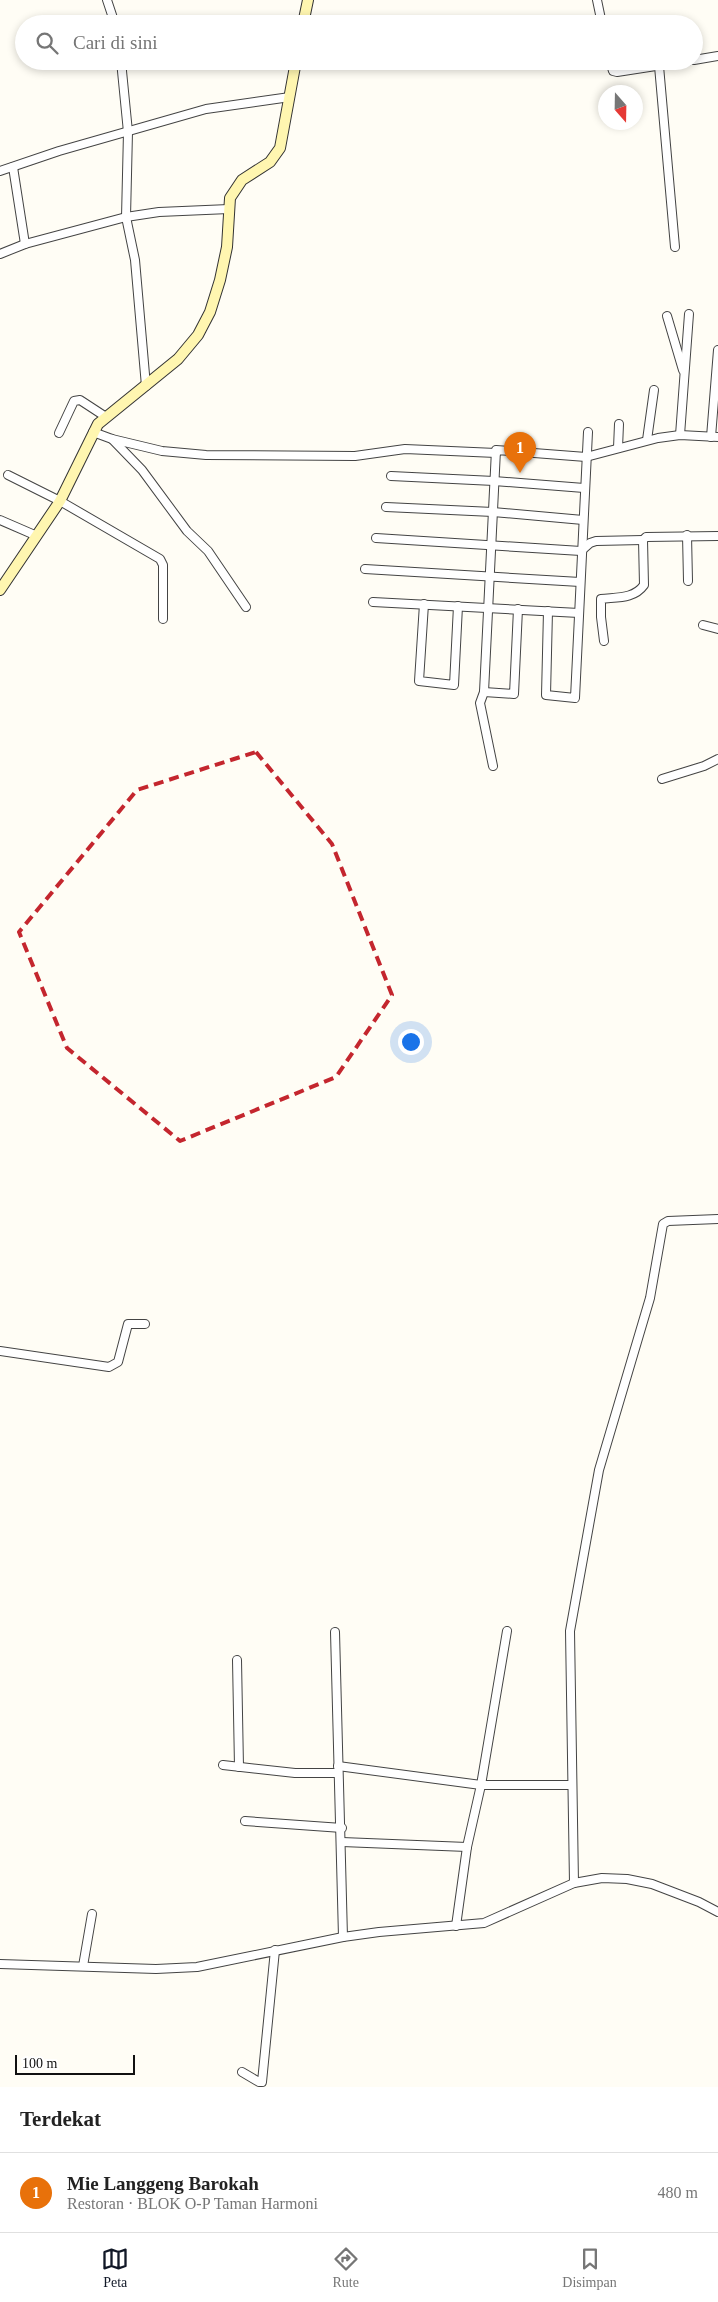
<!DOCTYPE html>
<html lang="id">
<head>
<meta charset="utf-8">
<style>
  body { margin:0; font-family:Georgia,serif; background:#f2f2f2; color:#222 }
  .compass { position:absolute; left:598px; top:85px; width:45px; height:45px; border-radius:50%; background:#fff; box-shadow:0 2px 8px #0003; rotate:160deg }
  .scale { position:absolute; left:15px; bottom:12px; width:120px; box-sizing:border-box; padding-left:5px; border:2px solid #111; border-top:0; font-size:14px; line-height:18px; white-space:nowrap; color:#111; -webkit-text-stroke:4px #fff; paint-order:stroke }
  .you { position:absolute; left:410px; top:1041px; width:18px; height:18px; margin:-12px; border:4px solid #fff; border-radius:50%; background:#1a73e8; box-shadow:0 0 0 8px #1a73e833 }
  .badge { display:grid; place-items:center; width:32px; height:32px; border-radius:50%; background:#111827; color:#fff; font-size:16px; font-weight:700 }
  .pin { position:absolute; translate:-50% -41px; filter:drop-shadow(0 1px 2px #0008) }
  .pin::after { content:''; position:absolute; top:26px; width:18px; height:15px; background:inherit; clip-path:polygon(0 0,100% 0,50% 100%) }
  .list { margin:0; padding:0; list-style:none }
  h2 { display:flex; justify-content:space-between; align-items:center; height:65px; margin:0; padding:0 20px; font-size:21px }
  h2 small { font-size:16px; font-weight:400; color:#767676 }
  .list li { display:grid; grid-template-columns:32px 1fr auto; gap:15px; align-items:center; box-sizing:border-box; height:80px; padding:0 20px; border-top:1px solid #e0e0e0 }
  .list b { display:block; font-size:19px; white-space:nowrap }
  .list p { margin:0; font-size:16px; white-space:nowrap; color:#767676 }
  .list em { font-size:16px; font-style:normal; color:#767676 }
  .icon { flex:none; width:28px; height:28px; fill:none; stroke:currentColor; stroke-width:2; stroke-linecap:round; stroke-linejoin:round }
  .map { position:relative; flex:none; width:718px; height:2087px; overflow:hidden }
  .search { position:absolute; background:#fff; box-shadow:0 2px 8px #0003; left:15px; right:15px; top:15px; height:55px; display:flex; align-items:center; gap:12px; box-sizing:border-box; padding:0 18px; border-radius:28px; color:#767676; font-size:19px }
  .sheet { height:145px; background:#fff }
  nav { display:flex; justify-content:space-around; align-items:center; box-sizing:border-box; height:70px; border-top:1px solid #e0e0e0; background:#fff; font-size:14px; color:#767676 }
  nav a { display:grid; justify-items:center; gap:2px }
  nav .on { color:#111827 }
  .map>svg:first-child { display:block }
</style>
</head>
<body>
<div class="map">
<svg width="718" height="2087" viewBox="0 0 718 2087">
  <rect width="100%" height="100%" fill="#fffdf5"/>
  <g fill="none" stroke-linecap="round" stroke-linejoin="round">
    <g stroke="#444" stroke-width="10">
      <g id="minor">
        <polyline points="107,0 115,24"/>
        <polyline points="597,0 602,24"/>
        <polyline points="694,60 718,56"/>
        <polyline points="121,61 128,132 126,217 135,260 146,386"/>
        <polyline points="610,61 613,71 617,72 688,61"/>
        <polyline points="659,66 675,247"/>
        <polyline points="13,167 25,244"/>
        <polyline points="0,171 59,151 206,109 290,97"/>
        <polyline points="0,254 25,244 126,217 159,212 229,209"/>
        <polyline points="667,316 683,370"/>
        <polyline points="93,432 112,439 162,451 206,455 355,456 405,449 496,453"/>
        <polyline points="59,433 74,401 80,400 106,417"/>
        <polyline points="680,435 689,314"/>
        <polyline points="711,437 718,350"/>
        <polyline points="112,439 142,470 187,531 208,551 246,607"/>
        <polyline points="647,440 654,390"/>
        <polyline points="618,448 619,424"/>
        <polyline points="8,475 60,501 160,559 163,565 163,619"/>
        <polyline points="391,476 494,481 584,488"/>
        <polyline points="386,507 493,512 583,520"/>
        <polyline points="0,520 37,536"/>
        <polyline points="687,535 688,581"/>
        <polyline points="376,538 581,551 590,543 596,541 643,540"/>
        <polyline points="365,569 580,582"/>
        <polyline points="373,602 579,613"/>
        <polyline points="424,604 419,681 454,685 458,606"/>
        <polyline points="548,611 546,695 575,698 588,432"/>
        <polyline points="703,625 718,629"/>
        <path d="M604 641 601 617V599C617 597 634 599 644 585L643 540 646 537 718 536"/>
        <polyline points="484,692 514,694 518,609"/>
        <polyline points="493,766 480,703 484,692 496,450 586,457 658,438 680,435 718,437"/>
        <polyline points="662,779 704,766 718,759"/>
        <polyline points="0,1351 109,1367 118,1362 128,1324 145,1324"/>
        <polyline points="335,1632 343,1937"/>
        <polyline points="237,1660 239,1767"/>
        <polyline points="223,1765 295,1773 338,1773"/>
        <polyline points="338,1766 481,1785 572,1785"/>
        <polyline points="245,1821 342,1828"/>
        <polyline points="342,1842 467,1847"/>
        <polyline points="574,1883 570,1631 599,1470 650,1298 663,1224 668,1221 718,1219"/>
        <polyline points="456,1926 467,1847 481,1785 507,1631"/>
        <polyline points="0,1964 156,1969 197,1967 343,1937 379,1932 484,1923 574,1883 602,1878 627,1879 652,1884 699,1902 718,1912"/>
        <polyline points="83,1966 92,1914"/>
        <polyline points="242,2072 259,2082 262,2082 275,1950"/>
      </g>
    </g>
    <g stroke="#333" stroke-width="12">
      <g id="secondary">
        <polyline points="303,24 308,0"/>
        <polyline points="0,590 60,501 98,424 178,359 198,335 210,312 220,280 227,247 230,198 242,180 270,162 280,148 296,61"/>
      </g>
    </g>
    <use href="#minor" stroke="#fff" stroke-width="8"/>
    <use href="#secondary" stroke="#fff6b0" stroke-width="10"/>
  </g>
  <path fill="none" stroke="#c4262e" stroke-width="4" stroke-dasharray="10 6" stroke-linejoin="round" d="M256 752 332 844 392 995 336 1077 180 1141 67 1048 19 932 137 790Z"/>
</svg>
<svg class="compass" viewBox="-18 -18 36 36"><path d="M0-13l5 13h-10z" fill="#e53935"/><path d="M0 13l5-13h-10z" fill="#767676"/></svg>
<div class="scale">100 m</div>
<div class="you"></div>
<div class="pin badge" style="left:520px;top:473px;background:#e8710a">1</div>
<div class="search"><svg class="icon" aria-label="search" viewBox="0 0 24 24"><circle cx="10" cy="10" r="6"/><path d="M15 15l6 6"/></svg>Cari di sini</div>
</div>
<section class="sheet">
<h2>Terdekat<small></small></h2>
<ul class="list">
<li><span class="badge" style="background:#e8710a">1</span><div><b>Mie Langgeng Barokah</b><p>Restoran · BLOK O-P Taman Harmoni</p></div><em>480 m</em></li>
</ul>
</section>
<nav>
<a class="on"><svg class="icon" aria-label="map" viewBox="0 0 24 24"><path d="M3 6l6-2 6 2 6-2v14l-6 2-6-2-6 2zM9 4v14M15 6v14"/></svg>Peta</a>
<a><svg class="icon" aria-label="directions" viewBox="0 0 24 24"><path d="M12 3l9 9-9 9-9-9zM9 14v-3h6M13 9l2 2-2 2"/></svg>Rute</a>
<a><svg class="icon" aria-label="saved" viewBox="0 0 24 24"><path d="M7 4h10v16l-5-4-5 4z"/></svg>Disimpan</a>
</nav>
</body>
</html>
